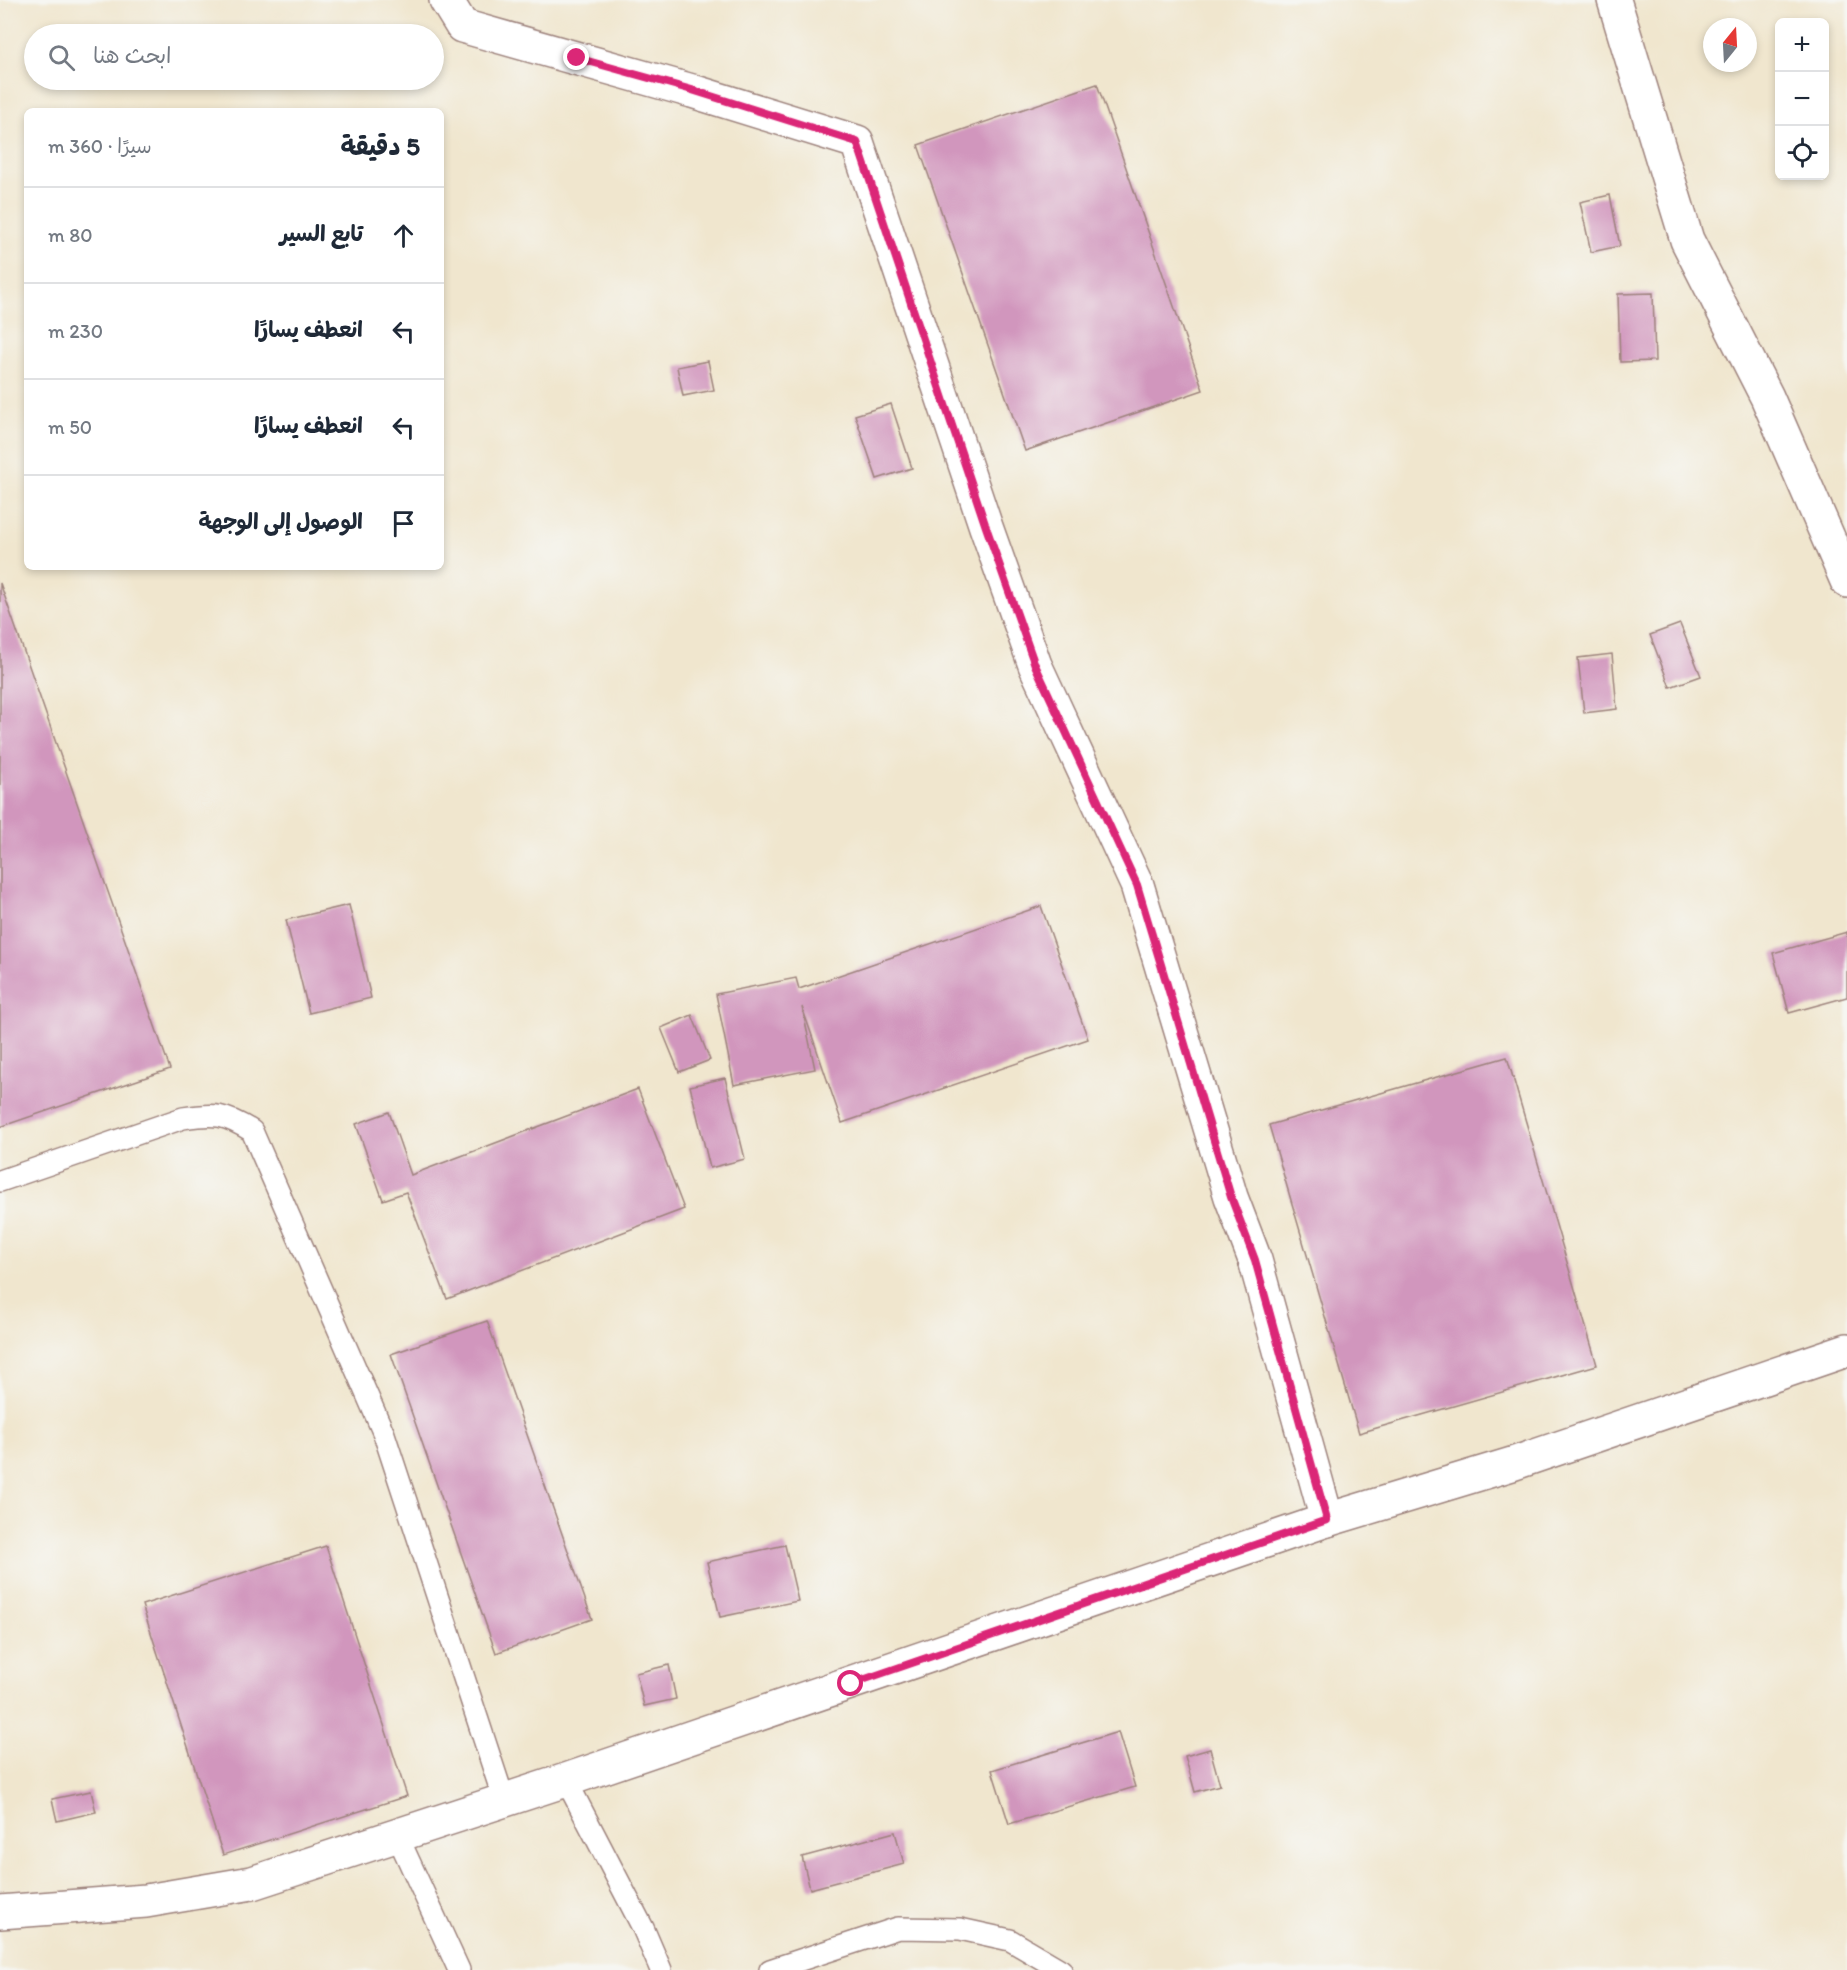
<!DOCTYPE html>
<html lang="ar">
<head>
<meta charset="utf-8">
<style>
  body { margin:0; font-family:Itim,"Playpen Sans Arabic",sans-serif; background:#f6f6f7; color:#1f2937; direction:rtl }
  .controls { position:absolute; right:18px; top:18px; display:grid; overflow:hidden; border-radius:9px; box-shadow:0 3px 9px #0003 }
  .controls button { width:54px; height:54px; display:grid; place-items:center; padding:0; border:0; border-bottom:2px solid #e0e1e3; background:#fff; color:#1f2937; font:30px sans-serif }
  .compass { position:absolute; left:1703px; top:18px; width:54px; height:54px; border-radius:50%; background:#fff; box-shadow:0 3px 9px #0003; rotate:18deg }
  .stop { position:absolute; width:18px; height:18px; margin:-14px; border:4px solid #db2777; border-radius:50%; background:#fff }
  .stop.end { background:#db2777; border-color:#fff; box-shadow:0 2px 6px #0008 }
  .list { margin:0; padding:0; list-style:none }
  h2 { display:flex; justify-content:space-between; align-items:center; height:78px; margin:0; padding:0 24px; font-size:26px }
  h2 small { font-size:20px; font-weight:400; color:#747a83 }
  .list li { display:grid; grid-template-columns:39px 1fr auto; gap:18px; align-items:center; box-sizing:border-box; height:96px; padding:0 24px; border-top:2px solid #e0e1e3 }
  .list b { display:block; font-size:22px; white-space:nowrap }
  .list em { font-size:20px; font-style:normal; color:#747a83 }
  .icon { flex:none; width:33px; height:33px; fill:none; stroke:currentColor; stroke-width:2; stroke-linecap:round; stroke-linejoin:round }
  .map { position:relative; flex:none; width:1847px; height:1970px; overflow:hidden; direction:ltr }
  .search { position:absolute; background:#fff; box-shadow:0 3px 9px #0003; left:24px; top:24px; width:420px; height:66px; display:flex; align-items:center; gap:15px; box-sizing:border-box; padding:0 21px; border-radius:33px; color:#747a83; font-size:22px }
  .panel { position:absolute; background:#fff; box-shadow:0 3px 9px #0003; left:24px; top:108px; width:420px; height:462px; border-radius:9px; direction:rtl }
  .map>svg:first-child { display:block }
</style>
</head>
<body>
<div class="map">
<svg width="1847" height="1970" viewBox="0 0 1847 1970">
  <rect width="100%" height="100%" fill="#f6f6f2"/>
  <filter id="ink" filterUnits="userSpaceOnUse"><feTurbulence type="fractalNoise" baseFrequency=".0167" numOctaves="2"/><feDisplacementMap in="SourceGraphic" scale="12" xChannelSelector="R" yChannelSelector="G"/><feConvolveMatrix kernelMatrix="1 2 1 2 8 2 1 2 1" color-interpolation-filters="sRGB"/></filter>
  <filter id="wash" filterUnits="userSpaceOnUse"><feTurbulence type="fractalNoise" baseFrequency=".008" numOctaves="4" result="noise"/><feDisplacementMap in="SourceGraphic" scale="24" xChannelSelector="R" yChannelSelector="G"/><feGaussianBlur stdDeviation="1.35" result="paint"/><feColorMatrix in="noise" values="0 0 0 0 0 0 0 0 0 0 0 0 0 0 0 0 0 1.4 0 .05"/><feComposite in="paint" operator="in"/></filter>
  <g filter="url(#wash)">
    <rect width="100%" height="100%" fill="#f0e6ce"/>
    <g id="blocks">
      <g fill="#d196bd">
        <polygon points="1097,84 1203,390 1025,451 918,145"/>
        <polygon points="1610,195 1620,246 1591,252 1580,202"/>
        <polygon points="1653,293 1655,361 1620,362 1618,294"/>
        <polygon points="708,361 714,390 683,396 677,367"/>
        <polygon points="891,404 912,468 877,479 855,415"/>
        <polygon points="0,583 170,1069 0,1127"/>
        <polygon points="1680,624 1701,676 1670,687 1650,635"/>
        <polygon points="1612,654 1617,709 1584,713 1578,658"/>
        <polygon points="349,905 371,998 309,1013 286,920"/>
        <polygon points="1041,906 1088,1039 842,1123 802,1007 815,1069 734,1085 716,994 796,978 799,989"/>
        <polygon points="1847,932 1847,997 1789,1013 1773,953"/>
        <polygon points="692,1015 710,1060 679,1072 661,1028"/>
        <polygon points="1507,1057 1597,1365 1359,1433 1269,1125"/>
        <polygon points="725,1078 745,1159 710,1168 690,1086"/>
        <polygon points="638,1089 684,1209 447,1299 406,1192 383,1200 356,1124 389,1112 411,1175"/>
        <polygon points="487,1321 592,1619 496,1653 391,1354"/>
        <polygon points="785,1545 798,1601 720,1617 707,1562"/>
        <polygon points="326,1546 407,1796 223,1855 142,1605"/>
        <polygon points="669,1665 676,1699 644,1706 636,1673"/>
        <polygon points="1118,1732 1135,1787 1009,1824 992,1770"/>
        <polygon points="1210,1749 1220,1785 1195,1792 1185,1756"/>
        <polygon points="91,1791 96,1812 57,1821 52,1799"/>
        <polygon points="895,1832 904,1864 810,1889 802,1857"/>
      </g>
    </g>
  </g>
  <g filter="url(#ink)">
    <use href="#blocks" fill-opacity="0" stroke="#9d827c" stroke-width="1.5"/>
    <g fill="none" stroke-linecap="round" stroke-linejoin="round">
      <g stroke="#9d827c" stroke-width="24">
        <g id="service">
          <path d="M0 1181 183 1118C216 1113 224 1114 252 1131L384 1434 504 1800"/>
          <polyline points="566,1780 643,1928 661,1970"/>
          <polyline points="397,1835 459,1970"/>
          <polyline points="770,1970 898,1928 960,1929 1010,1940 1061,1970"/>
        </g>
      </g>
      <g stroke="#9d827c" stroke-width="36">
        <g id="minor">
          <polyline points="446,0 462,26 692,91 857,142 986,527 1035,665 1137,885 1231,1197 1255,1260 1327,1520"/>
          <polyline points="1614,0 1687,240 1767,397 1847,581"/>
        </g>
      </g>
      <g stroke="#9d827c" stroke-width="36">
        <polyline id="secondary" points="0,1912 146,1901 252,1883 566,1780 1327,1520 1512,1464 1847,1350"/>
      </g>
      <use href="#service" stroke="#fff" stroke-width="21"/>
      <use href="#minor" stroke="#fff" stroke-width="33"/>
      <use href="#secondary" stroke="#fff" stroke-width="33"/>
    </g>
  </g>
  <g fill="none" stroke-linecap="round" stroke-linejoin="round" filter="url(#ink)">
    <polyline stroke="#db2777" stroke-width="8" points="577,58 692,90 857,142 986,527 1035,665 1137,885 1231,1197 1255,1260 1327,1520 851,1684"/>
  </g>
</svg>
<div class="controls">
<button>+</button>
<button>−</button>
<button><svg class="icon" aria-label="locate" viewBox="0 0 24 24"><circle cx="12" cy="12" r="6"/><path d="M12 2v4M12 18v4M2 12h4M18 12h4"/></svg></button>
</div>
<svg class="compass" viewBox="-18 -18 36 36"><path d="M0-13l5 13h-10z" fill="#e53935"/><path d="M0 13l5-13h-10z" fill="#747a83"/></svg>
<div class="stop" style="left:851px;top:1684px"></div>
<div class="stop end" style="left:577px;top:58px"></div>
<div class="search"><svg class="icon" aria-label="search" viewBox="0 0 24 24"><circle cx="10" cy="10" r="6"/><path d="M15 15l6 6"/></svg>ابحث هنا</div>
<section class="panel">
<h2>5 دقيقة<small>سيرًا · 360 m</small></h2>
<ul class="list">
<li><svg class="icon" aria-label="ahead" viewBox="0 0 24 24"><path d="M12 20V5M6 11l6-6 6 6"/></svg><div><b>تابع السير</b></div><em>80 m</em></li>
<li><svg class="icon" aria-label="left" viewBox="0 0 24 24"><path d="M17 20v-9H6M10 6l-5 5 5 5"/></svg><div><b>انعطف يسارًا</b></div><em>230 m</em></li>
<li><svg class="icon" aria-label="left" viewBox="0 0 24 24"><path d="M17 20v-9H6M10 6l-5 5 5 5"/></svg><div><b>انعطف يسارًا</b></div><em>50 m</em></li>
<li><svg class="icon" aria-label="arrive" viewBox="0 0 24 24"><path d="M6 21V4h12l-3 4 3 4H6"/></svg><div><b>الوصول إلى الوجهة</b></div></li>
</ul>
</section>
</div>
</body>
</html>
